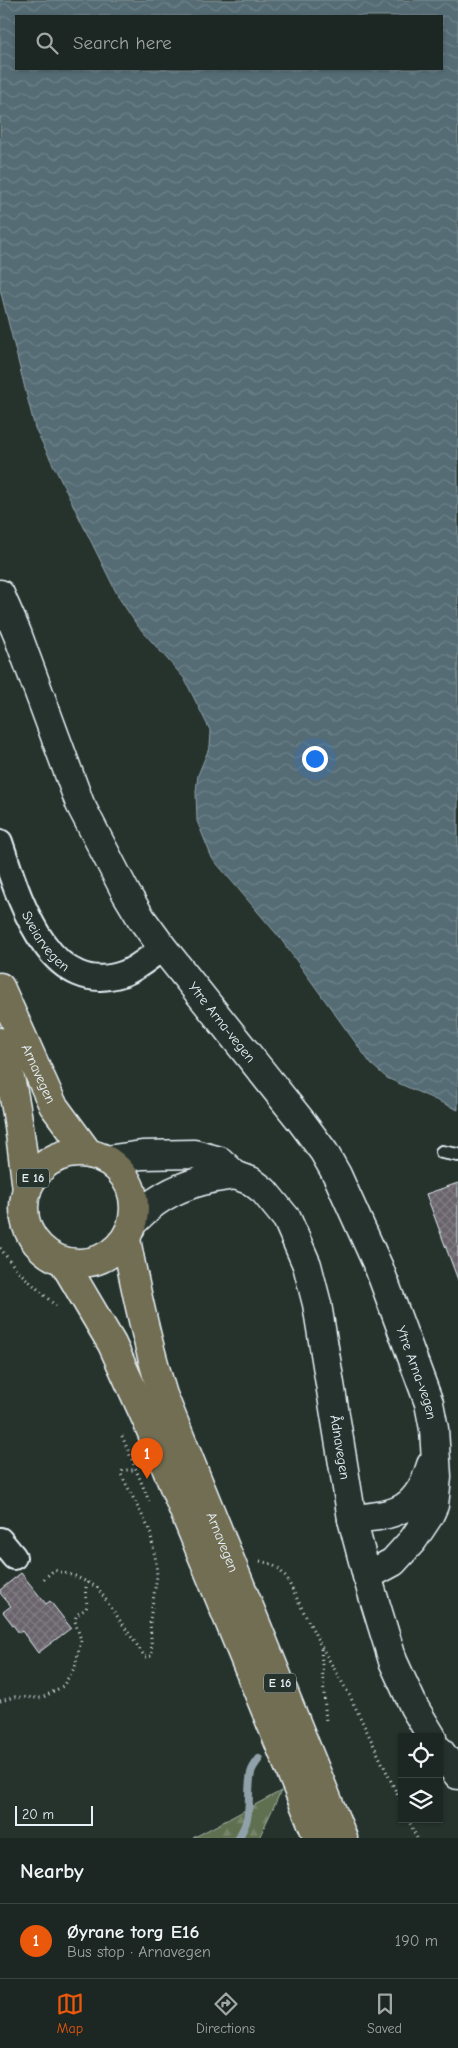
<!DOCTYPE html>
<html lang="en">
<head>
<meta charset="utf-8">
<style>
  body { margin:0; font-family:"Comic Neue",sans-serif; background:#29322f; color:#f1f3f6 }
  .controls { position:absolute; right:15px; bottom:15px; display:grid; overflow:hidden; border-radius:0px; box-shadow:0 1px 4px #0004 }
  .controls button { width:45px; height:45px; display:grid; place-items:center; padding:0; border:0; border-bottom:1px solid #3a4340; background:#1c2622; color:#f1f3f6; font:25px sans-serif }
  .scale { position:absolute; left:15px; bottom:12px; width:78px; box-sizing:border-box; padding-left:5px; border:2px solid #e8f1f8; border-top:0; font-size:14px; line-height:18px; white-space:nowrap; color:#e8f1f8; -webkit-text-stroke:4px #26332d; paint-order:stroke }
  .you { position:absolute; left:314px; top:758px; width:18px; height:18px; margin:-12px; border:4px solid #fff; border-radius:50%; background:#1a73e8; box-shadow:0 0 0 8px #1a73e833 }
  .badge { display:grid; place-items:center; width:32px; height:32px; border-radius:50%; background:#ea580c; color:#fff; font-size:16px; font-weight:700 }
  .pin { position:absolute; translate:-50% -41px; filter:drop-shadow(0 1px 2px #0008) }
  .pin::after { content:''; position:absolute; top:26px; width:18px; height:15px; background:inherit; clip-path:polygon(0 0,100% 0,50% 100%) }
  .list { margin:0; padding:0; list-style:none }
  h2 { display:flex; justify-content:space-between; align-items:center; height:65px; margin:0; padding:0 20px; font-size:21px }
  h2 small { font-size:16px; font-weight:400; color:#a0a5a5 }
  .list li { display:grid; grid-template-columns:32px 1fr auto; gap:15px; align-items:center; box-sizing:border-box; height:75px; padding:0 20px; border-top:1px solid #3a4340 }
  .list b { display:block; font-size:19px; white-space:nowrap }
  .list p { margin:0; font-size:16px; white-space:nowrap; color:#a0a5a5 }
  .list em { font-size:16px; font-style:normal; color:#a0a5a5 }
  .icon { flex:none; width:28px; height:28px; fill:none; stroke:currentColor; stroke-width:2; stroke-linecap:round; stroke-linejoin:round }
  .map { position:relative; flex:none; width:458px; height:1838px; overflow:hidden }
  .search { position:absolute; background:#1c2622; box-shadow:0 1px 4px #0004; left:15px; right:15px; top:15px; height:55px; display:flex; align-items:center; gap:12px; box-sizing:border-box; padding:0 18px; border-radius:0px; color:#a0a5a5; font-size:19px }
  .sheet { height:140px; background:#1c2622 }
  nav { display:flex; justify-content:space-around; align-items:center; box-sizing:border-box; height:70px; border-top:1px solid #3a4340; background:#1c2622; font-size:14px; color:#a0a5a5 }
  nav a { display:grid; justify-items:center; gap:2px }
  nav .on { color:#ea580c }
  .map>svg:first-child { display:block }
</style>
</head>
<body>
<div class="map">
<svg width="458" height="1838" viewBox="0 0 458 1838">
  <defs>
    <pattern id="forest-firs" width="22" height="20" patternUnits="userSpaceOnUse" patternTransform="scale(1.25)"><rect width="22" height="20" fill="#5f6f51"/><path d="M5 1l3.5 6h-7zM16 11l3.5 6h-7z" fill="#76846b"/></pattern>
    <pattern id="water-waves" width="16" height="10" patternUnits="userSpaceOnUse" patternTransform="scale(1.25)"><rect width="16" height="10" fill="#556c74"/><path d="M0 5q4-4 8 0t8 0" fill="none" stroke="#6d8189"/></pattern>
    <pattern id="building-cross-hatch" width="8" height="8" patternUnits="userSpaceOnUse" patternTransform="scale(1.25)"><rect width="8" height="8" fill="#6b646c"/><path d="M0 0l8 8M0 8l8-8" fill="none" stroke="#807b82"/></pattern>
  </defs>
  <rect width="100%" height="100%" fill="#26332d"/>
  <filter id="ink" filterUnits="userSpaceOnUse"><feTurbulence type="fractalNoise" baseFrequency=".02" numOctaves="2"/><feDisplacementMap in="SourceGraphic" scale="10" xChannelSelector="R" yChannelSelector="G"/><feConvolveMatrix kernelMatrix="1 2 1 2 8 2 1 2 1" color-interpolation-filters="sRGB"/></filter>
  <g filter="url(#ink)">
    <polygon fill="url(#forest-firs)" stroke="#a4b0a4" points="281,1791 259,1838 193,1838"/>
    <path fill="url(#water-waves)" stroke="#90a1a9" fill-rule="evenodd" d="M0 0H458V1110L387 1078 371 1064 280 938 212 858 197 821 196 791 198 775 210 746 211 732 184 678 137 625 119 598 35 428 0 289ZM16 16H442V69H16Z"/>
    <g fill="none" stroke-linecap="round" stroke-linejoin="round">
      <path stroke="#90a1a9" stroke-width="8" d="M238 1838C254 1816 246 1797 251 1773 252 1768 256 1763 259 1759"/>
    </g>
    <g fill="url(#building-cross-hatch)" stroke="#e8f1f8">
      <polygon points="458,1183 458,1280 426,1194"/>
      <polygon points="21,1573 46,1604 50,1601 71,1628 38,1653 22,1631 19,1633 3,1612 11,1606 0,1593 0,1590"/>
    </g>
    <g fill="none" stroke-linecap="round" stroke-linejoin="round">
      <g stroke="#e8f1f8" stroke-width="16">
        <polyline id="lane" points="442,1152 458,1155"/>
      </g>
      <g stroke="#e8f1f8" stroke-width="28">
        <g id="street">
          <path id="s1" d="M0 842C18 895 48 1002 125 973 138 968 151 956 163 948"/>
          <polyline points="0,1540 14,1557"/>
        </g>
      </g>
      <g stroke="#e8f1f8" stroke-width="31">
        <g id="secondary">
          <path id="s2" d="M0 594 17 633 80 804 126 893 141 918 163 948 301 1121 324 1152 337 1175 379 1268 429 1403 434 1429 437 1477 434 1505 429 1516 413 1540 393 1562 367 1576"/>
          <path id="s3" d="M106 1160 142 1155 194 1154 220 1161 235 1175 251 1181 264 1191 287 1219 307 1265 317 1304 352 1519 367 1576 393 1661 414 1707 432 1737"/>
          <path d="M133 1222C141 1215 148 1207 157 1201 180 1185 208 1178 235 1175"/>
          <path d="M352 1519C396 1515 417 1512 431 1465"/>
          <polyline points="439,1750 458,1775"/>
        </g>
      </g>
      <g stroke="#e8f1f8" stroke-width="31">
        <g id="highway">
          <path id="s4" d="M0 987 53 1105 89 1154"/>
          <path d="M0 1042C16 1090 21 1140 27 1190"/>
          <circle cx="79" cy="1208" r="55"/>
          <path id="s5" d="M126 1239C136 1292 147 1343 163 1395L343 1838"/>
          <polyline points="63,1261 112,1344 147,1421 318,1838"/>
        </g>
      </g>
      <g stroke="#e8f1f8" stroke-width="3" stroke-dasharray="1 4" stroke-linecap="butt">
        <polyline points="0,1248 16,1269 57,1307"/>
        <polyline points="122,1436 149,1501"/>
        <polyline points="260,1561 271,1564 279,1569 287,1579 321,1646 350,1696 402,1804"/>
        <polyline points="44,1579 54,1570 75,1576 97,1587 141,1651 145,1657 152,1656 150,1619 157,1576 156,1562 150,1531 121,1474 123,1470 135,1470"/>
        <polyline points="321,1649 326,1722"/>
        <path d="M0 1701 15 1697 42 1698 63 1686 75 1667 81 1640 75 1621 76 1616C78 1613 84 1611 86 1608 89 1602 82 1594 88 1582"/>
        <polyline points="408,1819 417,1838"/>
      </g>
      <use href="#lane" stroke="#26332d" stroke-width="12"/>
      <use href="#street" stroke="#26332d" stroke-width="24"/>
      <use href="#secondary" stroke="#26332d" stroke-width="28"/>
      <use href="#highway" stroke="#726e52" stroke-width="28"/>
    </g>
  </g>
  <g text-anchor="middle" stroke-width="4" stroke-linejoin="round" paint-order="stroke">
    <g fill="#26332d" stroke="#aeb8bb" stroke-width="1">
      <rect x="17" y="1168.5" width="32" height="19" rx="4"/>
      <rect x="264" y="1673.5" width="32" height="19" rx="4"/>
    </g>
    <g font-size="12" font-weight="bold" fill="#e8f1f8">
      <text x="33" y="1182">E 16</text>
      <text x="280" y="1687">E 16</text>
    </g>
    <g font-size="14" fill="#e8f1f8" stroke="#26332d">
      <text dy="5" stroke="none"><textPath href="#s1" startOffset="110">Sveiarvegen</textPath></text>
      <text dy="5" stroke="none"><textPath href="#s2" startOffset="486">Ytre Arna-vegen</textPath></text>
      <text dy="5" stroke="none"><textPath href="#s4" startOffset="95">Arnavegen</textPath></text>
      <text dy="5" stroke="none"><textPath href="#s2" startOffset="891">Ytre Arna-vegen</textPath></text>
      <text dy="5" stroke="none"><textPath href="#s3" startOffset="441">Ådnavegen</textPath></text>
      <text dy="5" stroke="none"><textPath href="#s5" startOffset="319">Arnavegen</textPath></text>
    </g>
  </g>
</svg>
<div class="controls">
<button><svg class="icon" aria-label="locate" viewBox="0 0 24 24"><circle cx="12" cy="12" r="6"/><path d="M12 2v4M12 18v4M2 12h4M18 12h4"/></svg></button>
<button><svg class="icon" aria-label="layers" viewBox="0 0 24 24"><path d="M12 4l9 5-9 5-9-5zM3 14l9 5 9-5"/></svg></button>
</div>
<div class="scale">20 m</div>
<div class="you"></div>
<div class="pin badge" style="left:147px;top:1479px">1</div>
<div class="search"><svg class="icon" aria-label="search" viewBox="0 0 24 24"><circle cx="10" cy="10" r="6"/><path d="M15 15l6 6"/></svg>Search here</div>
</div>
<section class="sheet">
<h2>Nearby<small></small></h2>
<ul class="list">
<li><span class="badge">1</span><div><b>Øyrane torg E16</b><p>Bus stop · Arnavegen</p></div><em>190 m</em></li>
</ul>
</section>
<nav>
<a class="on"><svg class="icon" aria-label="map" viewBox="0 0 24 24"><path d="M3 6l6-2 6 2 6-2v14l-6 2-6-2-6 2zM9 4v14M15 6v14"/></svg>Map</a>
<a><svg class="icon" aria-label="directions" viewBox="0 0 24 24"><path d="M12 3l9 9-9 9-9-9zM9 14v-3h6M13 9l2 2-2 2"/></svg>Directions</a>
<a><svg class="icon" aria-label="saved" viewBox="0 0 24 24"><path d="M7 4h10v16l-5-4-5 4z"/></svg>Saved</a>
</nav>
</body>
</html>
